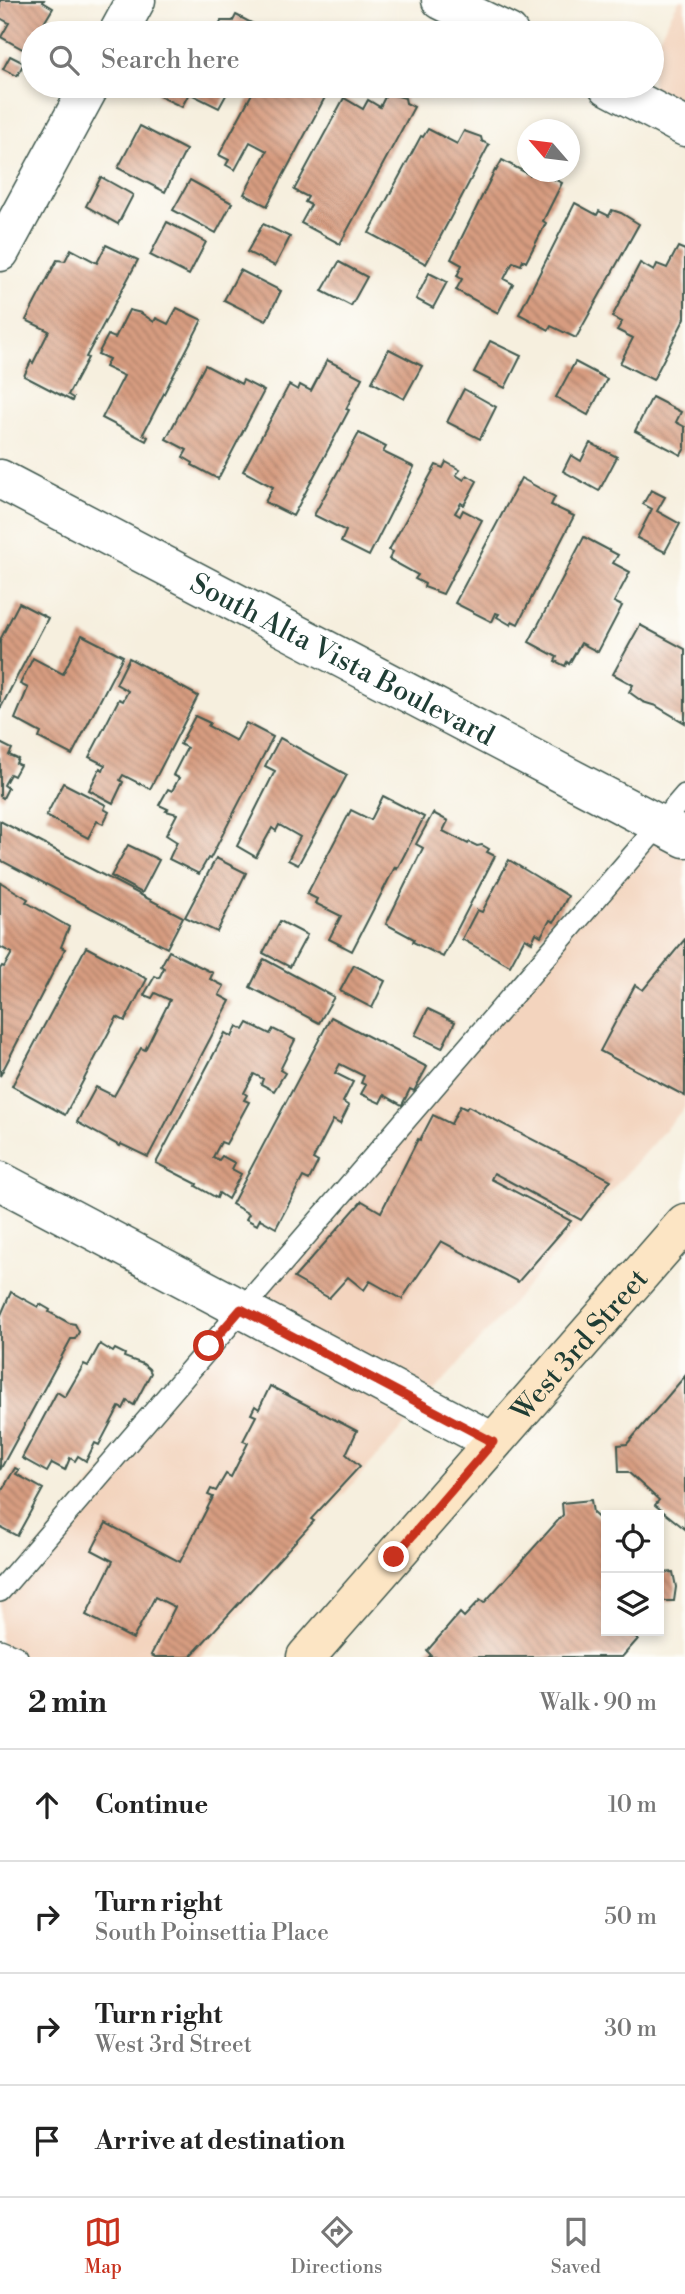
<!DOCTYPE html>
<html lang="en">
<head>
<meta charset="utf-8">
<style>
  body { margin:0; font-family:"Libre Bodoni",serif; background:#f2f2f2; color:#222 }
  .controls { position:absolute; right:21px; bottom:21px; display:grid; overflow:hidden; border-radius:0px; box-shadow:0 4px 10px #0003 }
  .controls button { width:63px; height:63px; display:grid; place-items:center; padding:0; border:0; border-bottom:2px solid #e0e0e0; background:#fff; color:#222; font:35px sans-serif }
  .compass { position:absolute; left:517px; top:119px; width:63px; height:63px; border-radius:50%; background:#fff; box-shadow:0 4px 10px #0003; rotate:298deg }
  .stop { position:absolute; width:21px; height:21px; margin:-16px; border:5px solid #c8321e; border-radius:50%; background:#fff }
  .stop.end { background:#c8321e; border-color:#fff; box-shadow:0 2px 7px #0008 }
  .list { margin:0; padding:0; list-style:none }
  h2 { display:flex; justify-content:space-between; align-items:center; height:91px; margin:0; padding:0 28px; font-size:30px }
  h2 small { font-size:23px; font-weight:400; color:#767676 }
  .list li { display:grid; grid-template-columns:46px 1fr auto; gap:21px; align-items:center; box-sizing:border-box; height:112px; padding:0 28px; border-top:2px solid #e0e0e0 }
  .list b { display:block; font-size:26px; white-space:nowrap }
  .list p { margin:0; font-size:23px; white-space:nowrap; color:#767676 }
  .list em { font-size:23px; font-style:normal; color:#767676 }
  .icon { flex:none; width:38px; height:38px; fill:none; stroke:currentColor; stroke-width:2; stroke-linecap:round; stroke-linejoin:round }
  .map { position:relative; flex:none; width:685px; height:1657px; overflow:hidden }
  .search { position:absolute; background:#fff; box-shadow:0 4px 10px #0003; left:21px; right:21px; top:21px; height:77px; display:flex; align-items:center; gap:18px; box-sizing:border-box; padding:0 24px; border-radius:38px; color:#767676; font-size:26px }
  .sheet { height:539px; background:#fff }
  nav { display:flex; justify-content:space-around; align-items:center; box-sizing:border-box; height:98px; border-top:2px solid #e0e0e0; background:#fff; font-size:19px; color:#767676 }
  nav a { display:grid; justify-items:center; gap:4px }
  nav .on { color:#c8321e }
  .map>svg:first-child { display:block }
</style>
</head>
<body>
<div class="map">
<svg width="685" height="1657" viewBox="0 0 685 1657">
  <defs>
    <pattern id="building-back-hatch" width="6" height="6" patternUnits="userSpaceOnUse" patternTransform="scale(1.75)"><rect width="6" height="6" fill="#d79c80"/><path d="M-1 5l2 2M0 0l6 6M5-1l2 2" fill="none" stroke="#ae806a"/></pattern>
  </defs>
  <rect width="100%" height="100%" fill="#fdfcf7"/>
  <filter id="ink" filterUnits="userSpaceOnUse"><feTurbulence type="fractalNoise" baseFrequency=".0143" numOctaves="2"/><feDisplacementMap in="SourceGraphic" scale="14" xChannelSelector="R" yChannelSelector="G"/><feConvolveMatrix kernelMatrix="1 2 1 2 8 2 1 2 1" color-interpolation-filters="sRGB"/></filter>
  <filter id="wash" filterUnits="userSpaceOnUse"><feTurbulence type="fractalNoise" baseFrequency=".00686" numOctaves="4" result="noise"/><feDisplacementMap in="SourceGraphic" scale="28" xChannelSelector="R" yChannelSelector="G"/><feGaussianBlur stdDeviation="1.57" result="paint"/><feColorMatrix in="noise" values="0 0 0 0 0 0 0 0 0 0 0 0 0 0 0 0 0 1.4 0 .05"/><feComposite in="paint" operator="in"/></filter>
  <g filter="url(#wash)">
    <rect width="100%" height="100%" fill="#f6efde"/>
    <g fill="#f3d4be">
      <polygon points="679,0 685,0 685,142 632,86 652,86 652,50"/>
      <polygon points="685,789 685,1107 200,1657 0,1657 0,1590"/>
    </g>
    <g id="blocks">
      <g fill="url(#building-back-hatch)">
        <polygon points="0,0 44,0 43,2 53,8 38,33 33,33 33,42 28,52 1,37 9,23 0,18"/>
        <polygon points="236,15 261,28 258,33 181,33 187,23 199,29 201,24 217,33 221,21 233,21"/>
        <polygon points="10,56 24,63 17,76 3,69"/>
        <polygon points="161,86 231,86 219,108 189,93 182,107 157,95"/>
        <polygon points="256,86 331,86 267,206 244,194 267,151 250,142 235,170 226,165 229,160 219,155"/>
        <polygon points="387,93 405,98 406,103 414,107 340,244 301,223 311,205 305,202 308,197 294,190 344,98 363,109 368,100 380,107"/>
        <polygon points="140,126 186,150 165,192 118,168"/>
        <polygon points="428,129 457,144 464,131 481,137 482,141 489,145 426,264 369,233 421,136 423,137"/>
        <polygon points="502,160 530,175 532,172 541,172 562,183 543,221 546,223 526,262 523,260 521,265 513,262 504,279 513,284 498,313 456,290 462,279 457,276 462,265 451,259 495,170 496,171"/>
        <polygon points="101,177 133,195 118,224 86,206"/>
        <polygon points="190,180 232,203 216,233 173,210"/>
        <polygon points="575,203 597,215 599,211 609,216 612,210 621,213 639,224 576,338 551,326 549,330 519,314"/>
        <polygon points="167,222 206,242 189,275 150,255"/>
        <polygon points="263,224 290,237 275,266 247,252"/>
        <polygon points="106,245 138,260 86,357 88,358 68,395 73,398 72,401 24,376 31,361 33,363 49,331 26,320 57,260 65,261 71,249 97,263"/>
        <polygon points="678,247 685,250 685,318 653,380 620,363 633,338 617,330 622,322 612,317 640,263 654,271 657,264 667,268"/>
        <polygon points="339,262 367,277 351,306 322,291"/>
        <polygon points="240,270 281,291 266,321 224,300"/>
        <polygon points="429,273 447,282 433,308 416,299"/>
        <polygon points="177,308 202,320 143,434 148,437 146,441 102,418 124,376 105,367 109,359 98,354 108,335 115,338 129,310 141,313 154,322 156,318 168,324"/>
        <polygon points="490,341 521,356 505,388 474,372"/>
        <polygon points="389,349 422,366 404,399 372,382"/>
        <polygon points="327,360 362,378 346,409 349,410 293,516 265,502 273,487 243,471 289,385 298,390 300,385 311,391"/>
        <polygon points="575,362 607,379 588,415 556,397"/>
        <polygon points="205,365 241,384 243,380 264,391 218,479 192,465 193,463 183,457 187,450 166,439"/>
        <polygon points="464,389 496,407 480,439 447,422"/>
        <polygon points="652,397 681,412 676,422 685,427 685,448 681,455 635,431"/>
        <polygon points="359,433 386,447 383,452 414,467 369,556 341,542 346,531 314,515"/>
        <polygon points="590,443 617,457 599,491 563,471 571,455 581,461"/>
        <polygon points="446,462 460,470 456,475 464,480 467,475 477,481 464,505 461,503 455,513 460,516 463,510 482,520 443,594 424,587 425,584 415,579 418,575 389,559 393,552 389,550 436,465 443,468"/>
        <polygon points="521,478 555,497 551,505 574,516 518,624 512,621 511,625 497,617 499,614 496,613 492,622 455,603"/>
        <polygon points="651,490 665,497 657,511 680,524 665,552 637,538 652,509 643,504"/>
        <polygon points="584,537 618,555 613,563 630,572 614,602 622,606 598,652 581,643 569,664 567,662 565,666 555,661 557,657 529,642"/>
        <polygon points="19,603 48,618 0,709 0,640"/>
        <polygon points="640,625 685,649 685,723 656,706 643,702 629,692 633,685 613,674"/>
        <polygon points="82,635 123,656 72,755 39,738 41,733 15,719 28,688 20,684 33,658 63,674"/>
        <polygon points="129,658 198,696 150,789 123,775 120,780 123,782 113,803 89,790 100,768 103,770 105,765 89,757 119,699 123,701 128,691 116,684"/>
        <polygon points="195,716 210,723 208,726 236,741 246,723 273,737 210,859 208,858 199,874 169,859 177,842 166,835 177,814 166,811 168,809 159,805 168,789 172,791 179,778 173,775 187,748 180,744"/>
        <polygon points="280,738 347,775 298,865 288,860 300,837 279,825 276,831 272,828 256,857 237,846 275,771 265,766"/>
        <polygon points="0,743 12,749 9,755 18,759 16,763 20,765 14,776 10,774 4,785 8,788 3,798 0,796"/>
        <polygon points="63,783 106,805 104,809 109,812 103,824 97,821 88,838 46,816"/>
        <polygon points="383,796 424,817 397,869 395,867 352,951 329,939 341,916 315,903 317,899 307,894 351,810 371,820"/>
        <polygon points="433,813 448,821 443,831 468,844 469,842 477,846 482,845 489,849 487,852 495,856 443,957 413,942 414,939 386,924 423,848 416,844"/>
        <polygon points="0,821 183,917 167,948 0,860"/>
        <polygon points="128,845 159,860 142,893 111,876"/>
        <polygon points="216,858 246,873 217,932 185,917"/>
        <polygon points="509,860 568,896 554,922 550,920 541,936 536,933 532,942 525,938 510,966 462,939 477,910 482,912"/>
        <polygon points="0,882 28,899 26,902 69,927 61,947 65,949 0,1076 0,969 2,966 4,967 12,953 0,947"/>
        <polygon points="280,921 307,935 290,967 263,953"/>
        <polygon points="685,939 685,1096 600,1051 635,985 643,990"/>
        <polygon points="86,947 147,979 125,1021 117,1017 65,1115 12,1086"/>
        <polygon points="169,951 213,973 210,979 224,986 219,995 230,1001 148,1157 121,1144 120,1146 77,1122 96,1087 114,1096 141,1048 145,1050 170,1000 155,993 152,998 144,995 155,976 159,978 164,968 161,966"/>
        <polygon points="264,959 334,997 319,1023 250,987"/>
        <polygon points="354,965 385,981 372,1008 340,991"/>
        <polygon points="428,1009 455,1022 442,1048 415,1035"/>
        <polygon points="331,1017 427,1067 414,1091 410,1089 402,1105 384,1095 380,1103 361,1094 366,1085 361,1083 364,1076 340,1064 335,1073 353,1082 343,1102 349,1106 340,1124 333,1120 313,1159 318,1162 309,1180 303,1177 276,1228 260,1219 257,1225 246,1219 249,1214 232,1204"/>
        <polygon points="248,1023 270,1034 273,1029 295,1040 280,1070 285,1073 274,1091 261,1084 263,1079 254,1074 244,1093 247,1095 244,1100 249,1102 226,1144 221,1142 213,1157 219,1160 222,1156 235,1163 232,1169 241,1174 228,1199 219,1193 217,1198 196,1186 197,1184 156,1163 225,1033 232,1037 237,1026 244,1030"/>
        <polygon points="460,1106 466,1109 468,1106 611,1180 581,1220 494,1173 491,1179 571,1221 518,1282 441,1241 402,1299 370,1281 364,1290 348,1277 329,1298 294,1278 362,1201 381,1212 418,1139 420,1140 433,1115 451,1124"/>
        <polygon points="11,1292 38,1307 40,1304 50,1310 49,1312 69,1323 75,1324 79,1332 75,1339 71,1339 0,1470 0,1317"/>
        <polygon points="100,1344 113,1352 115,1349 125,1354 124,1357 143,1364 149,1369 151,1373 134,1405 127,1401 123,1409 119,1407 99,1445 95,1443 86,1461 78,1456 75,1461 70,1458 65,1470 52,1463 47,1472 22,1458 57,1392 65,1397 84,1364 88,1366"/>
        <polygon points="685,1376 685,1529 655,1505 659,1500 628,1472 619,1472 618,1445 627,1444"/>
        <polygon points="270,1386 357,1431 346,1454 360,1466 311,1519 314,1521 190,1657 155,1657 151,1655 175,1607 155,1597 133,1639 86,1615 113,1561 92,1550 106,1523 180,1562 213,1497 208,1495 211,1489 216,1491 226,1474 231,1477 248,1443 243,1441 256,1416 251,1414 255,1406 259,1409"/>
        <polygon points="15,1468 19,1470 16,1474 43,1489 17,1536 0,1527 0,1494"/>
        <polygon points="591,1500 593,1513 606,1525 606,1631 636,1631 633,1635 638,1639 622,1657 429,1657 431,1655 427,1651 460,1613 464,1617 480,1600 484,1603 563,1515 562,1503"/>
        <polygon points="659,1570 662,1573 673,1572 676,1587 674,1601 662,1601 659,1604"/>
      </g>
    </g>
  </g>
  <g filter="url(#ink)">
    <use href="#blocks" fill-opacity="0" stroke="#3f584e" stroke-width="2"/>
    <g fill="none" stroke-linecap="round" stroke-linejoin="round">
      <g stroke="#3f584e" stroke-width="24">
        <g id="lane">
          <polyline points="0,1591 685,795"/>
          <polyline points="0,1650 17,1657"/>
        </g>
      </g>
      <g stroke="#3f584e" stroke-width="41">
        <g id="street">
          <polyline points="441,0 509,33"/>
          <polyline points="118,33 136,0"/>
          <polyline points="608,86 685,127"/>
          <polyline points="0,252 90,86"/>
          <path id="s1" d="M0 479 685 838"/>
          <polyline points="0,1181 493,1442"/>
        </g>
      </g>
      <g stroke="#3f584e" stroke-width="41">
        <g id="secondary">
          <path id="s2" d="M306 1657 685 1223"/>
        </g>
      </g>
      <use href="#lane" stroke="#fff" stroke-width="21"/>
      <use href="#street" stroke="#fff" stroke-width="38"/>
      <use href="#secondary" stroke="#fce5c4" stroke-width="38"/>
    </g>
  </g>
  <g fill="none" stroke-linecap="round" stroke-linejoin="round" filter="url(#ink)">
    <polyline stroke="#c8321e" stroke-width="9" points="209,1346 241,1309 493,1442 394,1557"/>
  </g>
  <g text-anchor="middle" stroke-width="7" stroke-linejoin="round" paint-order="stroke">
    <g font-size="28" fill="#1f3d34" stroke="#fdfcf7">
      <text dy="10" stroke="none"><textPath href="#s1" startOffset="387">South Alta Vista Boulevard</textPath></text>
      <text dy="10" stroke="none"><textPath href="#s2" startOffset="415">West 3rd Street</textPath></text>
    </g>
  </g>
</svg>
<div class="controls">
<button><svg class="icon" aria-label="locate" viewBox="0 0 24 24"><circle cx="12" cy="12" r="6"/><path d="M12 2v4M12 18v4M2 12h4M18 12h4"/></svg></button>
<button><svg class="icon" aria-label="layers" viewBox="0 0 24 24"><path d="M12 4l9 5-9 5-9-5zM3 14l9 5 9-5"/></svg></button>
</div>
<svg class="compass" viewBox="-18 -18 36 36"><path d="M0-13l5 13h-10z" fill="#e53935"/><path d="M0 13l5-13h-10z" fill="#767676"/></svg>
<div class="stop" style="left:209px;top:1346px"></div>
<div class="stop end" style="left:394px;top:1557px"></div>
<div class="search"><svg class="icon" aria-label="search" viewBox="0 0 24 24"><circle cx="10" cy="10" r="6"/><path d="M15 15l6 6"/></svg>Search here</div>
</div>
<section class="sheet">
<h2>2 min<small>Walk · 90 m</small></h2>
<ul class="list">
<li><svg class="icon" aria-label="ahead" viewBox="0 0 24 24"><path d="M12 20V5M6 11l6-6 6 6"/></svg><div><b>Continue</b></div><em>10 m</em></li>
<li><svg class="icon" aria-label="right" viewBox="0 0 24 24"><path d="M7 20v-9h11M14 6l5 5-5 5"/></svg><div><b>Turn right</b><p>South Poinsettia Place</p></div><em>50 m</em></li>
<li><svg class="icon" aria-label="right" viewBox="0 0 24 24"><path d="M7 20v-9h11M14 6l5 5-5 5"/></svg><div><b>Turn right</b><p>West 3rd Street</p></div><em>30 m</em></li>
<li><svg class="icon" aria-label="arrive" viewBox="0 0 24 24"><path d="M6 21V4h12l-3 4 3 4H6"/></svg><div><b>Arrive at destination</b></div></li>
</ul>
</section>
<nav>
<a class="on"><svg class="icon" aria-label="map" viewBox="0 0 24 24"><path d="M3 6l6-2 6 2 6-2v14l-6 2-6-2-6 2zM9 4v14M15 6v14"/></svg>Map</a>
<a><svg class="icon" aria-label="directions" viewBox="0 0 24 24"><path d="M12 3l9 9-9 9-9-9zM9 14v-3h6M13 9l2 2-2 2"/></svg>Directions</a>
<a><svg class="icon" aria-label="saved" viewBox="0 0 24 24"><path d="M7 4h10v16l-5-4-5 4z"/></svg>Saved</a>
</nav>
</body>
</html>
